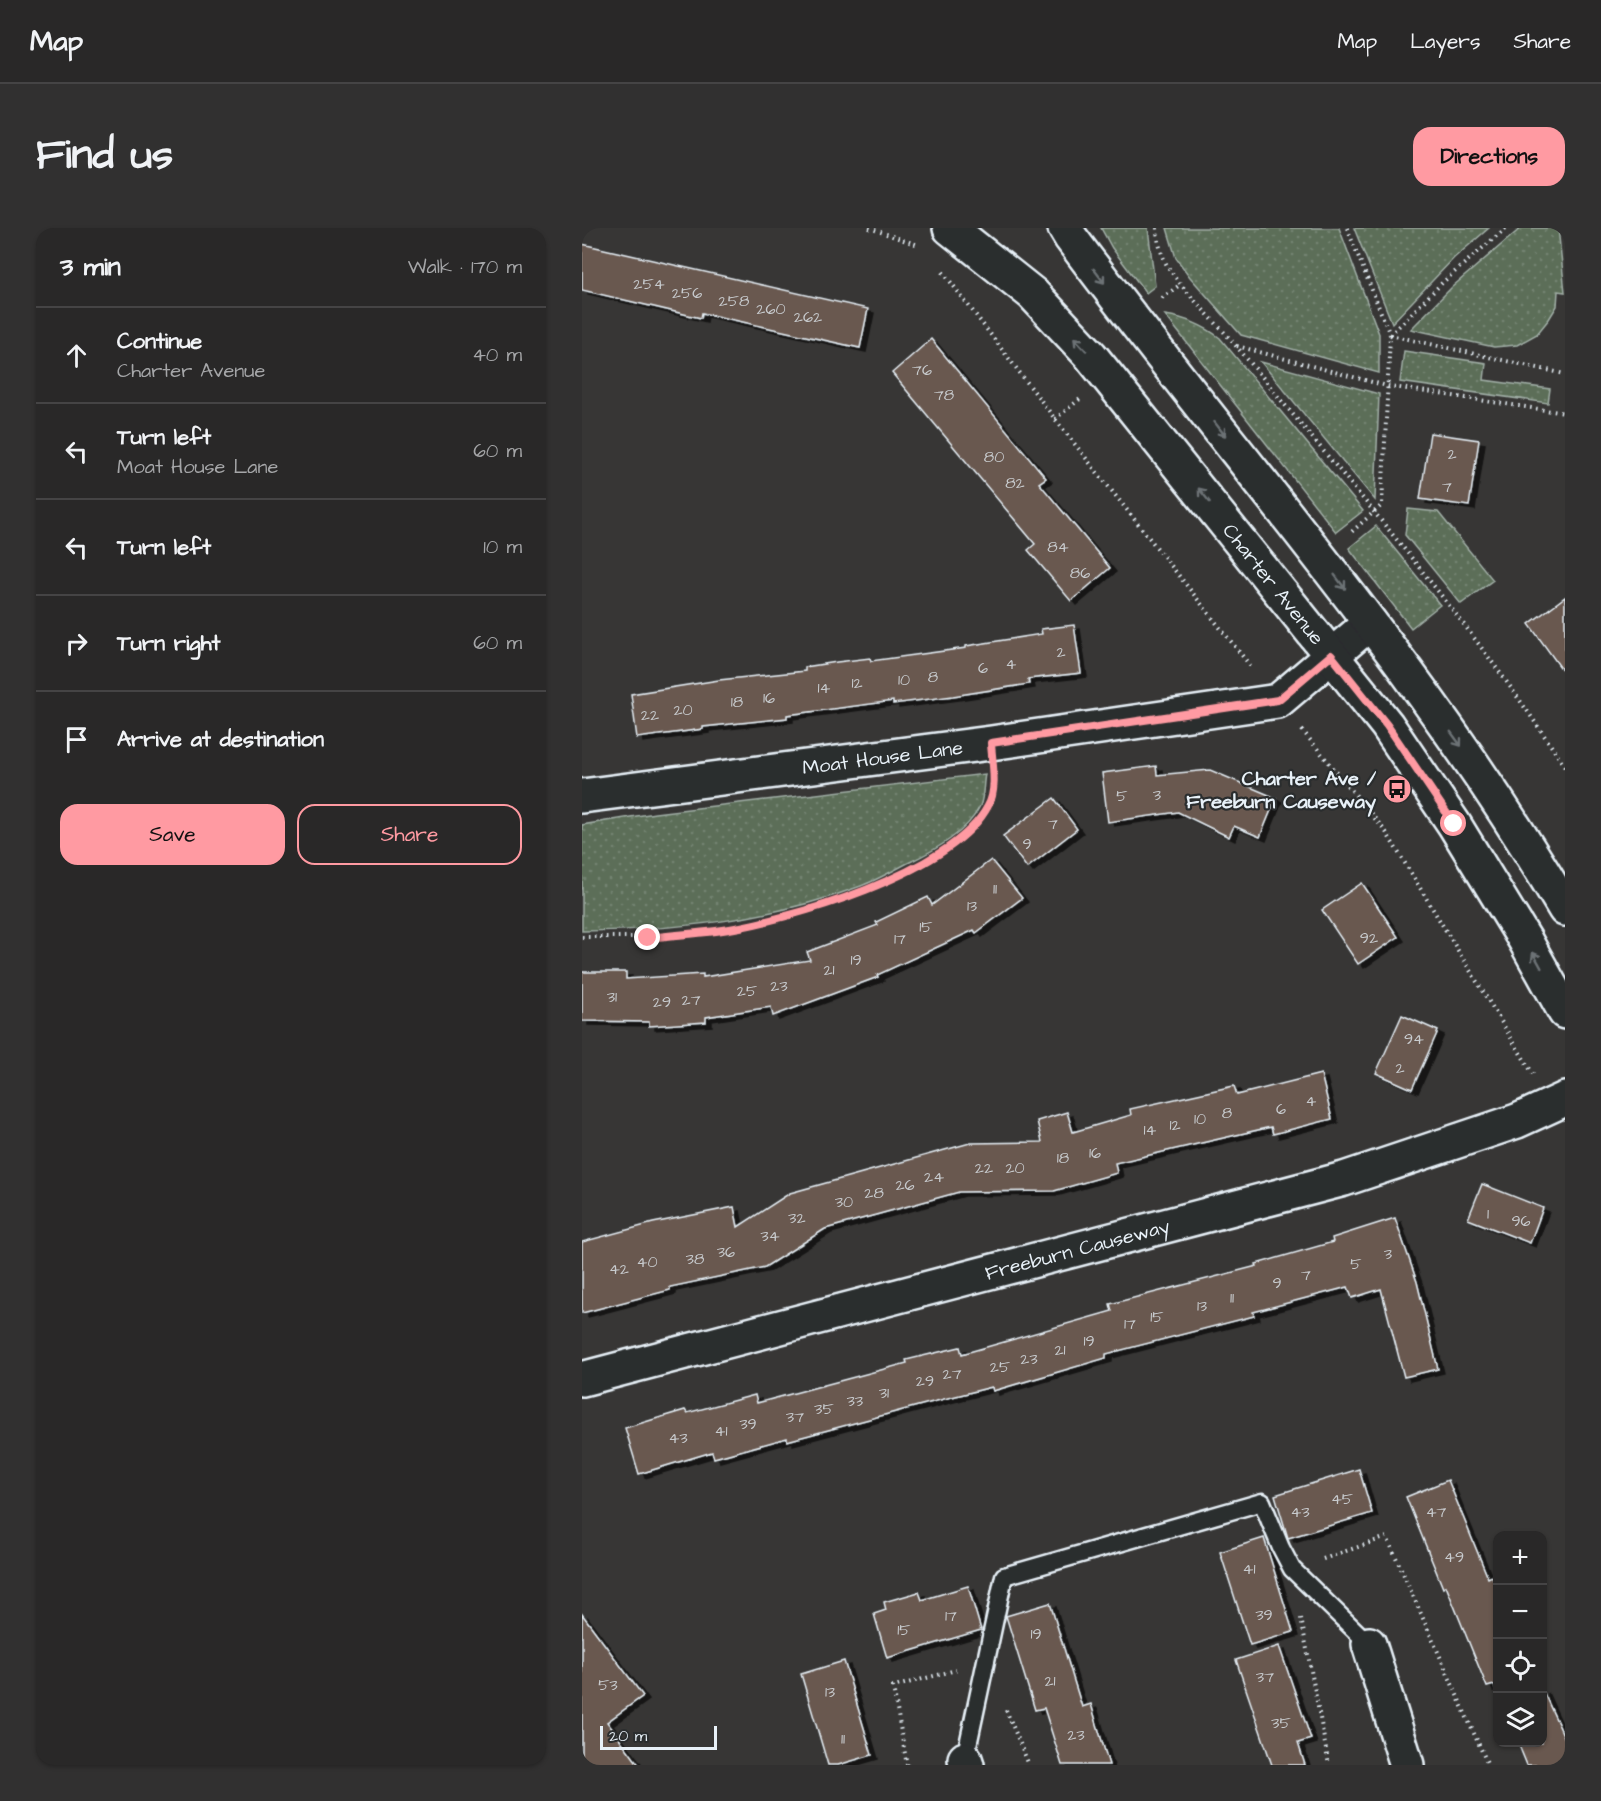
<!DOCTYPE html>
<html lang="en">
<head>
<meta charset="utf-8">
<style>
  body { margin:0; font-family:"Architects Daughter",sans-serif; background:#313030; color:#f1f3f6 }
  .controls { position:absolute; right:18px; bottom:18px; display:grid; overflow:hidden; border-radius:12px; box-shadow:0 2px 4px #0004 }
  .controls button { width:54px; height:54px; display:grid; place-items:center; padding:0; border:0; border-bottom:2px solid #454445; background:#292828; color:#f1f3f6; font:30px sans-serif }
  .scale { position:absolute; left:18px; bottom:15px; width:117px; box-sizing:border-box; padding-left:6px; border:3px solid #e8f1f8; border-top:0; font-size:16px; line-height:21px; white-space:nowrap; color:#e8f1f8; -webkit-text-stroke:4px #2a2d2e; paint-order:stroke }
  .stop { position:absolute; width:18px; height:18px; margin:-14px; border:4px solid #ff9aa2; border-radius:50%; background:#fff }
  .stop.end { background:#ff9aa2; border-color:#fff; box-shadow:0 2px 6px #0008 }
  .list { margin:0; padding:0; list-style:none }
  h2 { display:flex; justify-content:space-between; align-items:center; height:78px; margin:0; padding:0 24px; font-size:26px }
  h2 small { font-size:20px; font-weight:400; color:#a5a6a8 }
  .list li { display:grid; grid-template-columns:39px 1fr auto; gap:18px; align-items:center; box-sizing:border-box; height:96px; padding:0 24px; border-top:2px solid #454445 }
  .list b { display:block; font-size:22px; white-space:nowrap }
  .list p { margin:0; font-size:20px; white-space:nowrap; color:#a5a6a8 }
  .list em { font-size:20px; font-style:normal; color:#a5a6a8 }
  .actions { display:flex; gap:12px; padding:18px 24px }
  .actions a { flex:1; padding:14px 0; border:2px solid #ff9aa2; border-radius:18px; text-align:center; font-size:21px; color:#ff9aa2 }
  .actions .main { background:#ff9aa2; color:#111 }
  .icon { flex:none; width:33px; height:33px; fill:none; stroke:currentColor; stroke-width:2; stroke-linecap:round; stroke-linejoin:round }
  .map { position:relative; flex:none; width:983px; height:1537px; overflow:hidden; border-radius:18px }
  header { display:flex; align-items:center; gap:36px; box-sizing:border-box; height:84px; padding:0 30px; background:#292828; border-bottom:2px solid #454445 }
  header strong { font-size:28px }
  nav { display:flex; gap:33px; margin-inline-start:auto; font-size:21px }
  .intro { display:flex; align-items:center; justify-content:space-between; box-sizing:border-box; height:144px; padding:0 36px }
  h1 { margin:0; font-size:42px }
  .button { padding:15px 27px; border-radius:18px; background:#ff9aa2; color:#111; font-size:21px; font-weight:700 }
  main { display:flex; gap:36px; padding:0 36px }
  aside { flex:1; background:#292828; border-radius:18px; box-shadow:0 2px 4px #0004 }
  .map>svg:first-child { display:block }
</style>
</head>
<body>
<header>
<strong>Map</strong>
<nav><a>Map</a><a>Layers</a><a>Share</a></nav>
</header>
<div class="intro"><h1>Find us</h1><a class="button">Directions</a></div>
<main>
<aside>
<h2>3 min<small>Walk · 170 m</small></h2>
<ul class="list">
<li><svg class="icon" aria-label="ahead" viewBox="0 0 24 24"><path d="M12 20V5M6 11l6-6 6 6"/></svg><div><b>Continue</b><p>Charter Avenue</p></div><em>40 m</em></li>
<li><svg class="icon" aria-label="left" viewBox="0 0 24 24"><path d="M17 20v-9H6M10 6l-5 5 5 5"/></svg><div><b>Turn left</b><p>Moat House Lane</p></div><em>60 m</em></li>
<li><svg class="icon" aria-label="left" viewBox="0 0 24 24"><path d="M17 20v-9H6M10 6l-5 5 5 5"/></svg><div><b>Turn left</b></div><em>10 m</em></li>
<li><svg class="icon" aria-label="right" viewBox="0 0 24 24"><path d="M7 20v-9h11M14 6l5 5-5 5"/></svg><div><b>Turn right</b></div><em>60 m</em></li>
<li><svg class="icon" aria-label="arrive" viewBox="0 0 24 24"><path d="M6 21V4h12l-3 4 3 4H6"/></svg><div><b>Arrive at destination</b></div></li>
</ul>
<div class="actions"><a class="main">Save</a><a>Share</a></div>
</aside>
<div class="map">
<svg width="983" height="1537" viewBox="0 0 983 1537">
  <defs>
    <pattern id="grass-dots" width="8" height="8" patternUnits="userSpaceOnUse" patternTransform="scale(1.5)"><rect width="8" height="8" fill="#5c6e58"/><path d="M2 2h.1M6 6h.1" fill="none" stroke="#738371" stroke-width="1.8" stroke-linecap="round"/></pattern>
    <filter id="shadow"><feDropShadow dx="6" dy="4" stdDeviation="0" flood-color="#0009"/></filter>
  </defs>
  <rect width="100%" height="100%" fill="#373635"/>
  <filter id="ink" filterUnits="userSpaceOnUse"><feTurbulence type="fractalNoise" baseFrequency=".0167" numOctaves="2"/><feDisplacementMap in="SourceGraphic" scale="12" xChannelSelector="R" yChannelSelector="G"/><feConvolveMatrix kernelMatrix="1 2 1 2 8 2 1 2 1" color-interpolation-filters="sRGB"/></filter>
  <g filter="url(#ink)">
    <g fill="url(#grass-dots)" stroke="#a2b0a8" stroke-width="1.5">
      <polygon points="519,0 566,0 573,58 564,65 530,20"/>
      <polygon points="585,0 757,0 797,106 797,145 659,107 608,49 594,30"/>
      <polygon points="772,0 907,0 872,30 810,95"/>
      <polygon points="939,0 976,0 983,64 976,63 975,78 967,91 955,106 935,117 912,119 829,101 870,59"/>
      <path d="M583 87C604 90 621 97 638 110L781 283 754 304Z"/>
      <polygon points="822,123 904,135 902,152 968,161 966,175 818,154"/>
      <polygon points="679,134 797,166 793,272"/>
      <polygon points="826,281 856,284 911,352 879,376 823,307"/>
      <polygon points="794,298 858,377 829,400 767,320"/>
      <path d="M403 546C401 556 402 569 398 578 386 604 353 622 328 634 312 642 295 652 279 658 189 692 95 702 0 703V597L73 585Z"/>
    </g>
    <g fill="#695950" stroke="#e8f1f8" stroke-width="1.5" filter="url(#shadow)">
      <polygon points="0,16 286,81 278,120 120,85 119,90 0,62"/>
      <polygon points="349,111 464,250 457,255 528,340 489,373 446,322 453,316 310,145"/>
      <polygon points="848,205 897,212 887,278 838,271"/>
      <polygon points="983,369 983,446 947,396"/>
      <polygon points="492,397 499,445 446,451 447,456 371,468 311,476 311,473 205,487 205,490 121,499 121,501 55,510 49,466 137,452 223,443 223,439 255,434 288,430 289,433 384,420 384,418 460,406 459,401"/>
      <polygon points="574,538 575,547 628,542 694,570 678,609 652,598 647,609 596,584 526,594 520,545"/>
      <polygon points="472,570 495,601 445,640 421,608"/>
      <polygon points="409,632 440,670 394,705 392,702 295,747 296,749 191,788 189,779 124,789 124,794 67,798 67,794 0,793 0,744 44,744 44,751 121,746 121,749 228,732 225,724 296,697 294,694 346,669 350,677"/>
      <polygon points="780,655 816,709 776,736 740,682"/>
      <polygon points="820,787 856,803 830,861 794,845"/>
      <polygon points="739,846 750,891 691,906 689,899 533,935 535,945 472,963 377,964 243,1001 183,1039 88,1059 88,1062 0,1085 0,1014 71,995 152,979 156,999 208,965 388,915 460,914 455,893 485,884 491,904 549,887 548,881 652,858 655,867"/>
      <polygon points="900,956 961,980 948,1015 886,991"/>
      <polygon points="813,990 835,1054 856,1141 822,1149 799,1061 770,1070 766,1059 671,1084 672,1088 524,1126 524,1130 411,1163 410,1159 362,1171 205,1213 205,1210 132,1230 130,1224 57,1246 43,1200 103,1182 105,1185 173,1167 175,1175 325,1135 324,1132 378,1119 380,1126 530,1083 528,1076 675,1038 674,1036 751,1014 750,1010"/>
      <polygon points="777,1241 790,1285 706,1310 693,1267"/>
      <polygon points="866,1252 906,1350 910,1348 915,1360 915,1466 912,1457 905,1459 864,1358 861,1360 824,1269"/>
      <polygon points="682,1310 711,1404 668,1417 638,1324"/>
      <polygon points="386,1358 399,1402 305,1430 292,1386 304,1382 302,1374 337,1364 340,1372"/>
      <polygon points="468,1375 500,1479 509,1476 527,1537 480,1537 462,1480 453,1482 424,1388"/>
      <polygon points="0,1386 61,1468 25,1494 57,1537 0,1537"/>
      <polygon points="697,1418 729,1511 716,1515 723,1537 690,1537 654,1432"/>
      <polygon points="262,1433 290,1527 256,1537 246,1537 219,1446"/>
      <polygon points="960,1461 983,1511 983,1537 945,1537 936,1515 960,1515"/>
    </g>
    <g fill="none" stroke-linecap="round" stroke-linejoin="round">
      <g stroke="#e8f1f8" stroke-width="21">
        <polyline id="service" points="383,1531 422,1348 680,1274 699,1320 710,1341 787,1416"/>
      </g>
      <g stroke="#e8f1f8" stroke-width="38">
        <g id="minor">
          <path id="s1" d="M0 568 409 515 696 473 788 395"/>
          <path id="s2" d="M0 1151 762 951 935 893 983 871"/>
          <polyline points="787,1416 825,1537"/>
          <polyline points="383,1531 385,1537"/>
        </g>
      </g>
      <g stroke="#e8f1f8" stroke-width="38">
        <g id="tertiary">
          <path id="s3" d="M368 0 451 66 509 128 805 497 872 596 943 712 983 784"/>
          <path d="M483 0 489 10C655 233 842 440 983 681"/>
        </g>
      </g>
      <g stroke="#e8f1f8" stroke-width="4" stroke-dasharray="1.5 4.5" stroke-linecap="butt">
        <polyline points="287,0 336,17"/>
        <path d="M575 0C575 12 580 29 586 39 602 63 623 83 642 104 663 128 683 152 703 177 800 293 901 412 983 539"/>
        <polyline points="765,0 808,107 800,277 767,306"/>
        <polyline points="983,0 983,1"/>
        <polyline points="361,44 473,191 670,440"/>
        <polyline points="580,70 599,56"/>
        <polyline points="808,107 983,146"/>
        <polyline points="808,107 861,54 924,0"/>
        <polyline points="655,118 805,158 983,185"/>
        <polyline points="473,191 498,171"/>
        <polyline points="720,502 804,604 951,846"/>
        <path d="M0 709C45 709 91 710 136 703 208 691 371 646 406 578 410 571 410 560 411 551"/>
        <polyline points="741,1331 805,1309 906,1537"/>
        <polyline points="719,1390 747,1537"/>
        <polyline points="424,1482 447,1537"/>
        <polyline points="325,1537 311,1459 374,1442"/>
      </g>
      <use href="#service" stroke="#2a2d2e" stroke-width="16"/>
      <use href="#minor" stroke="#2a2d2e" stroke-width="33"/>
      <use href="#tertiary" stroke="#2a2d2e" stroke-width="33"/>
    </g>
    <defs><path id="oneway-shaft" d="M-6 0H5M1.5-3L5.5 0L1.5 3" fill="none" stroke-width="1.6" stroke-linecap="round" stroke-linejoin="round" transform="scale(1.5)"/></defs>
    <g stroke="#6c7275">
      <use href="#oneway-shaft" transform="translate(517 48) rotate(53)"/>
      <use href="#oneway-shaft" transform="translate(498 116) rotate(-133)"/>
      <use href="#oneway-shaft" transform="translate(638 201) rotate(52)"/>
      <use href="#oneway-shaft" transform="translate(622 267) rotate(-129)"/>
      <use href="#oneway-shaft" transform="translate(758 354) rotate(53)"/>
      <use href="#oneway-shaft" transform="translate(874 511) rotate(54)"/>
      <use href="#oneway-shaft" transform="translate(955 732) rotate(-119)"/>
    </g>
  </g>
  <g fill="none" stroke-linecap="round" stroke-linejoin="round" filter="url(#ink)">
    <path stroke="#ff9aa2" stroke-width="8" d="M66 710C88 707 111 706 134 703 206 693 371 645 406 578 416 561 410 534 409 515L696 472 749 427 805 497 872 596"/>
  </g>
  <defs>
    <g id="bus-disc" transform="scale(1.5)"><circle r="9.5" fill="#ff9aa2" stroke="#2a2d2e"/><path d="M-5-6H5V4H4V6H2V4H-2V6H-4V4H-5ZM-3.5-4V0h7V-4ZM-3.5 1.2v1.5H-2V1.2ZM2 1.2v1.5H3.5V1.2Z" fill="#111"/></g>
  </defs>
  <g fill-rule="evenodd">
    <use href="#bus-disc" x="815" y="561"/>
  </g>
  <g text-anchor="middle" stroke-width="4.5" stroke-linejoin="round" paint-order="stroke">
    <g font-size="16" fill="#c8cbce">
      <text x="67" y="61">254</text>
      <text x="105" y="70">256</text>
      <text x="152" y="78">258</text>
      <text x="189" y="86">260</text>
      <text x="226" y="94">262</text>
      <text x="340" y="147">76</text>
      <text x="362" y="172">78</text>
      <text x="870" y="231">2</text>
      <text x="412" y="234">80</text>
      <text x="433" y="260">82</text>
      <text x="865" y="264">7</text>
      <text x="476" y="324">84</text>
      <text x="498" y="350">86</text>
      <text x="479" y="429">2</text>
      <text x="429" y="441">4</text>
      <text x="401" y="445">6</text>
      <text x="351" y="454">8</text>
      <text x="322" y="457">10</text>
      <text x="275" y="460">12</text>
      <text x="242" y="465">14</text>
      <text x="187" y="475">16</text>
      <text x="155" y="479">18</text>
      <text x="101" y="487">20</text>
      <text x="68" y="492">22</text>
      <text x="575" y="572">3</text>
      <text x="540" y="573">5</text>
      <text x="471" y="601">7</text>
      <text x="445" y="621">9</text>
      <text x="413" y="666">11</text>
      <text x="390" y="683">13</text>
      <text x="344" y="704">15</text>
      <text x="787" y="715">92</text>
      <text x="318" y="716">17</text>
      <text x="274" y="737">19</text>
      <text x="247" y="747">21</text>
      <text x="197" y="763">23</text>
      <text x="165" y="768">25</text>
      <text x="30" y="774">31</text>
      <text x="109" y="777">27</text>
      <text x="80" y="779">29</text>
      <text x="832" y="816">94</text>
      <text x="818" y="845">2</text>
      <text x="729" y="878">4</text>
      <text x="699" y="886">6</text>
      <text x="645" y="890">8</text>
      <text x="618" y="896">10</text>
      <text x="593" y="902">12</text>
      <text x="568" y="907">14</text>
      <text x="513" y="930">16</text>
      <text x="481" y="935">18</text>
      <text x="402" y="945">22</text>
      <text x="433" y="945">20</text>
      <text x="352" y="954">24</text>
      <text x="323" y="962">26</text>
      <text x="292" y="970">28</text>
      <text x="262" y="979">30</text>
      <text x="906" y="991">1</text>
      <text x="215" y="995">32</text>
      <text x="939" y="998">96</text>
      <text x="188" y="1013">34</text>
      <text x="144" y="1029">36</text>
      <text x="806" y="1031">3</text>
      <text x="113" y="1036">38</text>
      <text x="65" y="1039">40</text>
      <text x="774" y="1041">5</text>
      <text x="37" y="1046">42</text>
      <text x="724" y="1052">7</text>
      <text x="695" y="1060">9</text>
      <text x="650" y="1075">11</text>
      <text x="620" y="1083">13</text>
      <text x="575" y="1094">15</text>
      <text x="548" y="1101">17</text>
      <text x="507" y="1118">19</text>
      <text x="478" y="1127">21</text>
      <text x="447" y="1136">23</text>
      <text x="418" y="1144">25</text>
      <text x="370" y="1151">27</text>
      <text x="343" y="1158">29</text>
      <text x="302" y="1170">31</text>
      <text x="273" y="1178">33</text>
      <text x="242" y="1186">35</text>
      <text x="213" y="1194">37</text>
      <text x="166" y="1201">39</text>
      <text x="139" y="1208">41</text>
      <text x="96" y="1215">43</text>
      <text x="760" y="1276">45</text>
      <text x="718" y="1289">43</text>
      <text x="854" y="1289">47</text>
      <text x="872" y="1334">49</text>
      <text x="667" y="1346">41</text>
      <text x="682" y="1392">39</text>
      <text x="369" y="1393">17</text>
      <text x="322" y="1407">15</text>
      <text x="454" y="1411">19</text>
      <text x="683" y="1454">37</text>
      <text x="468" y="1458">21</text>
      <text x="26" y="1462">53</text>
      <text x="248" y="1469">13</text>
      <text x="699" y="1500">35</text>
      <text x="494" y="1512">23</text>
      <text x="261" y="1516">11</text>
    </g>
    <g font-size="20" fill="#e8f1f8" stroke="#2a2d2e">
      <text dy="7" stroke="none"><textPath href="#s3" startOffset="483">Charter Avenue</textPath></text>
      <text dy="7" stroke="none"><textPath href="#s1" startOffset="303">Moat House Lane</textPath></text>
      <text dy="7" stroke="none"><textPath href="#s2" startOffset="512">Freeburn Causeway</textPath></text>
    </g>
    <g font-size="20" font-weight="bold" fill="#e8f1f8" stroke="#2a2d2e" text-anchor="end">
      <text x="794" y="557">Charter Ave /<tspan x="794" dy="23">Freeburn Causeway</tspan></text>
    </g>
  </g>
</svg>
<div class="controls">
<button>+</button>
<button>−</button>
<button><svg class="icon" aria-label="locate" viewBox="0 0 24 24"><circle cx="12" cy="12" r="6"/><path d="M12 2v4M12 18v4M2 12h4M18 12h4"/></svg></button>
<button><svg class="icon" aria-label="layers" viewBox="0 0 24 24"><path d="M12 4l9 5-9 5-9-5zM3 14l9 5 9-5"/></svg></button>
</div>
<div class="scale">20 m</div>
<div class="stop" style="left:872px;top:596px"></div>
<div class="stop end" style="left:66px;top:710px"></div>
</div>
</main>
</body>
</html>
